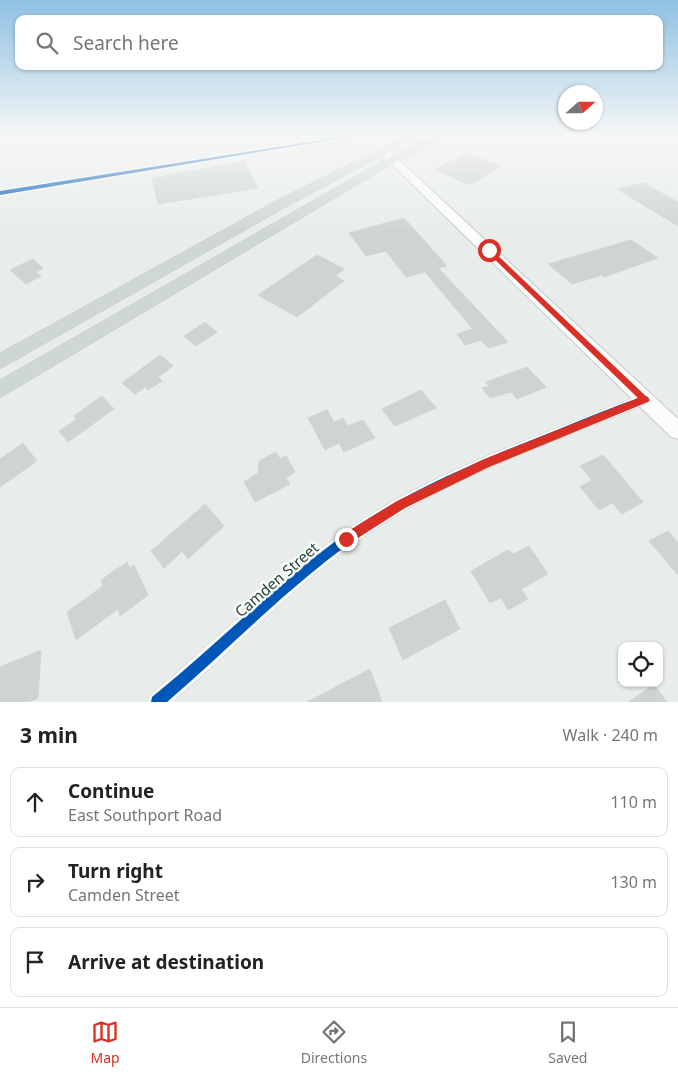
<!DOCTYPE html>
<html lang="en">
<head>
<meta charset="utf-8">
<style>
  body { margin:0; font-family:"Noto Sans",sans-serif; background:#f6f6f6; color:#222 }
  .controls { position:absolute; right:15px; bottom:15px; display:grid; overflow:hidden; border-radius:10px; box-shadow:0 1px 4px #0004 }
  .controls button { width:45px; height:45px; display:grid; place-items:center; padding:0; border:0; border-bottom:1px solid #e0e0e0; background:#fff; color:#222; font:25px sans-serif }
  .compass { position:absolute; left:558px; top:85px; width:45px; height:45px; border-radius:50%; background:#fff; box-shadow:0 1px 4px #0004; rotate:69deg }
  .stop { position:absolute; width:15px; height:15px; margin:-11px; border:4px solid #d93025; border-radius:50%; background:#fff }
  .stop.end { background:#d93025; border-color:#fff; box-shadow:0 1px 5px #0008 }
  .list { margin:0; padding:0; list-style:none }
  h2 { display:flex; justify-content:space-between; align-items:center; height:65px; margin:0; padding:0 20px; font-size:21px }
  h2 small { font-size:16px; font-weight:400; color:#767676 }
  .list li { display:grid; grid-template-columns:32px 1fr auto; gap:15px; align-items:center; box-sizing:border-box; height:70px; margin:0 10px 10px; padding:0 10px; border:1px solid #e0e0e0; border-radius:10px }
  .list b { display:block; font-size:19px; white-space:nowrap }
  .list p { margin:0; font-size:16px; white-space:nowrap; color:#767676 }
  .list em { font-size:16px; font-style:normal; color:#767676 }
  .icon { flex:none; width:28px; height:28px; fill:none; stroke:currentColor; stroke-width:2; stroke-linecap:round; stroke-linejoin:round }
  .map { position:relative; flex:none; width:678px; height:702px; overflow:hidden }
  .search { position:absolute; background:#fff; box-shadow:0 1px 4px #0004; left:15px; right:15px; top:15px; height:55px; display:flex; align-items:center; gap:12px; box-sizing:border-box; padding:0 18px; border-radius:10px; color:#767676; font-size:19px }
  .sheet { height:305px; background:#fff }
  nav { display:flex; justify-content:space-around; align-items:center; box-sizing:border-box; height:70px; border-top:1px solid #e0e0e0; background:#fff; font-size:14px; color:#767676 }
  nav a { display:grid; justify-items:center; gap:2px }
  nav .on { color:#d93025 }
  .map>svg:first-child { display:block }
</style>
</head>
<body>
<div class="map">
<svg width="678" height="702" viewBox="0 0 678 702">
  <rect width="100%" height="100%" fill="#e8edeb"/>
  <g fill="#cfd4d2" stroke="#d1d6d4">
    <polygon points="467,153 501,166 470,185 435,170"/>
    <polygon points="245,161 258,188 158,204 152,178"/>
    <polygon points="644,183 678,202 678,226 617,189"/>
    <polygon points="404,218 447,266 438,268 508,342 489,348 481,340 465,345 457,334 473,329 425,272 406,277 386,251 366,256 349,233"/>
    <polygon points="631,240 658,258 604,277 602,275 572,284 548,264"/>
    <polygon points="317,255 344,269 335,276 344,281 297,317 258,295"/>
    <polygon points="33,259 43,268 36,272 41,276 26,284 10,270"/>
    <polygon points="205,322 217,332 196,346 184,336"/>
    <polygon points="160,355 173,366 158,377 162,381 148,390 145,387 135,394 122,383"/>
    <polygon points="527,367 546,387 517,399 511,392 490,398 482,388 489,386 486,382"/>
    <polygon points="421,390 436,408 395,426 382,409"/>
    <polygon points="102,396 114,409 68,442 59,431 77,419 74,416"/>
    <polygon points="327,410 334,422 343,418 348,426 363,420 375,438 344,452 339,443 325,450 308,418"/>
    <polygon points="23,443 37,461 0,487 0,459"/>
    <polygon points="276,452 280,459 286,456 295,472 286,478 290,484 255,502 244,482 258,473 259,461"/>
    <polygon points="603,455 643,502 622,514 612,503 599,510 580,487 592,480 580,466"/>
    <polygon points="205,504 224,526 188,559 182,551 164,568 151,551"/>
    <polygon points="668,531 678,543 678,575 649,541"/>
    <polygon points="529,546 548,574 521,589 528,599 508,610 501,598 490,603 471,571 508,550 513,554"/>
    <polygon points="127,562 130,568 134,565 148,595 120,616 118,609 76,640 67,612 103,586 101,580"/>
    <polygon points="445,600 460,629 403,660 389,628"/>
    <polygon points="41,650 38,698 28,702 0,702 0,667"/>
    <polygon points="370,669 382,702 307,702"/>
    <polygon points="654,685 667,702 628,702"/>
  </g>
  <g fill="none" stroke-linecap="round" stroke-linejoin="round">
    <g stroke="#c5cac8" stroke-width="1">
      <g id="street">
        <polygon points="349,135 362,135 0,195 0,191"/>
        <path d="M645 394 649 395 651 399 649 403C556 441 458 473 374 530 300 579 239 645 172 702H147L150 695C212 644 269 586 334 539 402 489 479 458 557 428 586 417 615 404 645 394Z"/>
      </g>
    </g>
    <g stroke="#c3cbc8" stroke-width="2">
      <polygon id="secondary" points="362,135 372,135 678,419 678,439 671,437"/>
    </g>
    <g stroke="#c3ccc9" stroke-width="1">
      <g id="primary">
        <polygon points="435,135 448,135 397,161 0,398 0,380 389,157"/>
        <polygon points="406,136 411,139 410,141 284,208 0,369 0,353 274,202"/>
      </g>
    </g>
    <use href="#street" fill="#fcfcfc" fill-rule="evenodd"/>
    <use href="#secondary" fill="#fcfcfc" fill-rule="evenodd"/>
    <use href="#primary" fill="#cfd7d5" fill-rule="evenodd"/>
    <g stroke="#f7fbf9" stroke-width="3">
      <g id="cycleway">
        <polygon points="353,135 361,135 0,195 0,191"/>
        <path d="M645 396 648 397 649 399 648 401C555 439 457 472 372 528 297 577 235 644 167 702H151L152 697C215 646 272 588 337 540 404 491 480 460 557 430 586 418 615 406 645 396Z"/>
      </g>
    </g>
    <use href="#cycleway" fill="#0057b8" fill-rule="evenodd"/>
  </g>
  <linearGradient id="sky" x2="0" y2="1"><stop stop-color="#8fc1e3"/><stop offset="0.58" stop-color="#f5f7f6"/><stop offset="1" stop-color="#f5f7f6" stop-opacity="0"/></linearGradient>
  <rect width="678" height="233" fill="url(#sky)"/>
  <polygon fill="#d93025" points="487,249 491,249 650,400 648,402 489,467 405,508 350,543 342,543 342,535 397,501 482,460 638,398 487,252"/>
  <g text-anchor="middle" stroke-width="5" stroke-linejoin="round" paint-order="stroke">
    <g font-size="15" fill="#24423a" stroke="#f7fbf9">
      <text transform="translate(277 580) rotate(-41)" y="5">Camden Street</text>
    </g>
  </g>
</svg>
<div class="controls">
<button><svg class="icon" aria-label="locate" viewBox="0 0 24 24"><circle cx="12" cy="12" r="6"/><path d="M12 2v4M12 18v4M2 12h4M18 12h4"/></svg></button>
</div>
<svg class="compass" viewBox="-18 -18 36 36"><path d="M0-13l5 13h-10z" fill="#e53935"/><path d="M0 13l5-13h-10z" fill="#767676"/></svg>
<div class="stop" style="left:489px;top:250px"></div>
<div class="stop end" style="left:346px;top:539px"></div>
<div class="search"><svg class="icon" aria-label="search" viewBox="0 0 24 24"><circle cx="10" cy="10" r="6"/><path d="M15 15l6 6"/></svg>Search here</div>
</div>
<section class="sheet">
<h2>3 min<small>Walk · 240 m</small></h2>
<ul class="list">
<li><svg class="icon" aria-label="ahead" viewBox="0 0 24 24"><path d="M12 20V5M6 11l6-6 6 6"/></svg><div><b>Continue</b><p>East Southport Road</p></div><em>110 m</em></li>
<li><svg class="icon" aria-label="right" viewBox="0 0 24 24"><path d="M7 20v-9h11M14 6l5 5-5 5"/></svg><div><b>Turn right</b><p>Camden Street</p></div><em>130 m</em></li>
<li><svg class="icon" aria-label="arrive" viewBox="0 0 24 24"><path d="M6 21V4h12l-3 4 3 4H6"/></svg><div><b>Arrive at destination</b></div></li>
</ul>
</section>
<nav>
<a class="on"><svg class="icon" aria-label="map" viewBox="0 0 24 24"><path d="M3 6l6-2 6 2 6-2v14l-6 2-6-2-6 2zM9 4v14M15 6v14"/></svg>Map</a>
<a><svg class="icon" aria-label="directions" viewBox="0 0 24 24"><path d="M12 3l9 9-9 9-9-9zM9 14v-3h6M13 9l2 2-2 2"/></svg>Directions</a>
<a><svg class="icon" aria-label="saved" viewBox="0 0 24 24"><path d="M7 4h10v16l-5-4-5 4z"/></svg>Saved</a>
</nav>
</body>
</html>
